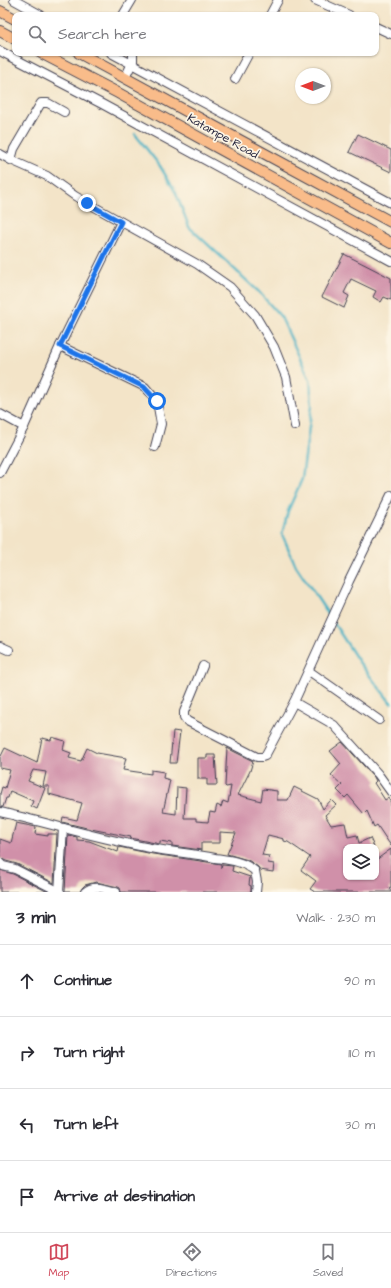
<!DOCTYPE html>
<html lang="en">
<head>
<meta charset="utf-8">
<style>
  body { margin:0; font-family:"Architects Daughter",sans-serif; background:#f7f7f7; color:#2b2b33 }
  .controls { position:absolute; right:12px; bottom:12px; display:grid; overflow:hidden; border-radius:8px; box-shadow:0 1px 3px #0004 }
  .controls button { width:36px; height:36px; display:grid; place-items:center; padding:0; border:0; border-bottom:1px solid #e1e1e2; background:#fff; color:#2b2b33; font:20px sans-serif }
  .compass { position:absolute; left:295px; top:68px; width:36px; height:36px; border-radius:50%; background:#fff; box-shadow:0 1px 3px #0004; rotate:270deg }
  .stop { position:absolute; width:12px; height:12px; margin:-9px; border:3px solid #1a73e8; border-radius:50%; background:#fff }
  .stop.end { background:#1a73e8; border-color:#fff; box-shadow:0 1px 4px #0008 }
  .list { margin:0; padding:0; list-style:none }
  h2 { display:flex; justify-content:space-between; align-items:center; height:52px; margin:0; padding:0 16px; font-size:17px }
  h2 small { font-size:13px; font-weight:400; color:#7c7c81 }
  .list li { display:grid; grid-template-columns:26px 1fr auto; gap:12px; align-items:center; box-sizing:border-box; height:72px; padding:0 16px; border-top:1px solid #e1e1e2 }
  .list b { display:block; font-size:15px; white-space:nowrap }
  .list em { font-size:13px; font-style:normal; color:#7c7c81 }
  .icon { flex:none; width:22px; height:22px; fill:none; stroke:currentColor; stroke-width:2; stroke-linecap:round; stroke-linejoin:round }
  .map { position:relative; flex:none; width:391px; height:892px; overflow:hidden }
  .search { position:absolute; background:#fff; box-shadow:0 1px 3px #0004; left:12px; right:12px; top:12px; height:44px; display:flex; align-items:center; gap:10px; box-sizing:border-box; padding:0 14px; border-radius:8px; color:#7c7c81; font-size:15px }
  .sheet { height:340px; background:#fff }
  nav { display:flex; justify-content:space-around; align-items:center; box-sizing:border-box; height:56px; border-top:1px solid #e1e1e2; background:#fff; font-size:11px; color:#7c7c81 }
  nav a { display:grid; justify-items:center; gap:2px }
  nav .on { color:#d1495b }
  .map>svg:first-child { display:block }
</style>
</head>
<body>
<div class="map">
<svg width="391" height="892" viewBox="0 0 391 892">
  <rect width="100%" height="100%" fill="#fcf5e5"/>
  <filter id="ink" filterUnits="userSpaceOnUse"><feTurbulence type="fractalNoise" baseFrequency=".025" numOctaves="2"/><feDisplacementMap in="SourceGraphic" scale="8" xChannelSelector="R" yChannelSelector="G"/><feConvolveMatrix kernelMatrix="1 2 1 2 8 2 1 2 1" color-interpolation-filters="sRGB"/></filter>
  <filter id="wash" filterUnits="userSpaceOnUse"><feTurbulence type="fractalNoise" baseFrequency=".012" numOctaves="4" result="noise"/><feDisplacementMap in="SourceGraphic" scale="16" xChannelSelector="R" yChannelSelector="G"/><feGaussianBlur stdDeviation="0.9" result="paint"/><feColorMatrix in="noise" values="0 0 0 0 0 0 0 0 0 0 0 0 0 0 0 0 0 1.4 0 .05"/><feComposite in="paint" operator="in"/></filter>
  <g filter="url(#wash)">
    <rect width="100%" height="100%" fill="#f3e4c8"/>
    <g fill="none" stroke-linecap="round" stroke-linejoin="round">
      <g stroke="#46b1c4" stroke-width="2.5">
        <polyline points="135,134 160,166 176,193 189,227 259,292 281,317 310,380 312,405 302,479 288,511 282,534 296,566 330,617"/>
        <polyline points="333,622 359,662 391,703"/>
      </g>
    </g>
    <g id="blocks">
      <g fill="#d090a9">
        <polygon points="358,134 391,150 391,172 349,152"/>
        <polygon points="344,254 391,278 391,300 384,297 381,302 373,297 376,291 351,279 344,293 349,296 344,308 322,297"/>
        <polygon points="173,731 180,732 176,763 170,763"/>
        <polygon points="52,737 65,741 63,750 71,753 69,758 81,761 87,748 97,753 126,758 123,770 151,774 151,770 164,772 163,778 170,780 163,812 176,814 177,787 186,788 184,818 196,818 196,821 208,822 210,812 215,813 217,805 221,807 223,801 228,803 231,786 226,787 225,786 227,748 253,761 250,771 238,795 261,801 263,789 277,791 277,800 288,800 294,787 318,799 323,809 331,800 336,805 325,815 331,825 345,823 348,837 357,835 359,843 370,838 374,847 346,847 346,877 376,877 376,860 391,849 391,887 389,888 391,892 315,892 310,889 316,881 301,870 310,857 288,842 284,841 284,839 268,835 262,855 269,856 268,863 274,864 273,872 260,870 258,867 248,860 227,854 236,833 220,832 220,843 201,843 201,850 172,846 172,843 160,841 160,844 130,838 131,837 91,829 62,822 63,817 77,820 82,803 49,794 49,786 43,786 46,772 33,770 28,781 45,788 37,809 31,806 33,801 10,791 8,798 6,798 3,807 0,807 0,794 2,787 5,788 10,770 0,768 0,756 1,756 5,748 37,763 42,738 51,740"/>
        <polygon points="342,742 374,777 376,781 374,783 385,800 388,798 391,803 391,846 377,825 374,827 367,811 364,814 348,795 345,798 337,790 342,785 331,775 341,764 330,751"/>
        <polygon points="207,755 215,755 217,785 207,785 207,779 198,779 198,758 207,758"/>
        <polygon points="16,823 36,827 35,834 48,836 48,834 57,834 54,883 17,864 6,861 0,858 0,839 11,843"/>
        <polygon points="68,835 77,837 77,840 89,841 118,852 119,847 153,854 221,864 221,868 222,865 233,866 232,871 250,877 249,885 251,886 251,892 121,892 120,888 118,887 96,882 85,885 82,888 80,892 65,892"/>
        <polygon points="0,870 13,874 48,892 0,892"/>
      </g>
    </g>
  </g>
  <g filter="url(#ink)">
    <use href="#blocks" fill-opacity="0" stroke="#413f50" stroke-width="1"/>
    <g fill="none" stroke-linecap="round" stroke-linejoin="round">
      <g stroke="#413f50" stroke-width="10">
        <g id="minor">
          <polyline points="14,0 41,15"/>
          <polyline points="315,0 349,15"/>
          <polyline points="123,15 132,0"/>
          <polyline points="270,15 278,0"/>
          <polyline points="376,27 391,34"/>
          <polyline points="0,51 102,104 391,261"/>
          <polyline points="111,53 391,203"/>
          <polyline points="125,78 133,61 133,53"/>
          <polyline points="235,79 249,53"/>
          <polyline points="0,154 11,160 47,176 75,196 197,264 230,287 255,315 274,347 286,377 295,426"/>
          <polyline points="11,160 14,149 41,103 48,103 64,112"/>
          <polyline points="60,346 145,387 157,401 161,424 155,447"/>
          <polyline points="0,414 24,427"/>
          <polyline points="0,473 24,427 60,346 121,222"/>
          <polyline points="391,495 349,581 294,702 334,725 378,774 391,792"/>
          <polyline points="0,646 9,650"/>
          <polyline points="203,666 184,712 184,717 187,721 257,757 262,757 265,756 294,702"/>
          <polyline points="309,671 379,720"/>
          <path d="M0 812C49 823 96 838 145 847 168 852 192 853 215 858 229 860 243 861 255 871L257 882 256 892"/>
          <polyline points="0,863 3,866 15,869 60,892"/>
          <polyline points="59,892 63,828"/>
          <path d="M85 892C94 884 105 889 116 892"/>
        </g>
      </g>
      <g stroke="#413f50" stroke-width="12">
        <g id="major">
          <polyline points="0,11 15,19"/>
          <polyline points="0,31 15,39"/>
          <polyline points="41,53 118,93 391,243"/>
          <polyline points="79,53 391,222"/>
        </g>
      </g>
      <use href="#minor" stroke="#fff" stroke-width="8"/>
      <use href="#major" stroke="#f9bc8a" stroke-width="10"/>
    </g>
  </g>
  <g fill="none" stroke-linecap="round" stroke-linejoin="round" filter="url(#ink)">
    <polyline stroke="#1a73e8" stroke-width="5" points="87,203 121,222 60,346 144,387 157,401"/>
  </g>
  <g text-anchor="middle" stroke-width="3.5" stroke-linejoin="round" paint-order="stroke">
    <g font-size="12" fill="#22223b" stroke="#fcf5e5">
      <text transform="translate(223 136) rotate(29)" y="4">Katampe Road</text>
    </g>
  </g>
</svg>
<div class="controls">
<button><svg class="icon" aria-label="layers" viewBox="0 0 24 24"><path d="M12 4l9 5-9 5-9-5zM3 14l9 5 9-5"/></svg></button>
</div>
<svg class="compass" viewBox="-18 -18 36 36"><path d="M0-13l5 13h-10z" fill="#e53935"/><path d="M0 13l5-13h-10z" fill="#7c7c81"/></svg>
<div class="stop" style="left:157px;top:401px"></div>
<div class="stop end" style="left:87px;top:203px"></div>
<div class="search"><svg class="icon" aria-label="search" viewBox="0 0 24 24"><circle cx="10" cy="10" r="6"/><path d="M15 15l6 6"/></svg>Search here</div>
</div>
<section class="sheet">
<h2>3 min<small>Walk · 230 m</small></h2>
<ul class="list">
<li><svg class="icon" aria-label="ahead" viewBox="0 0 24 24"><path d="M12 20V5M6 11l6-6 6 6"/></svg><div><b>Continue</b></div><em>90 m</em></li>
<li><svg class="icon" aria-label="right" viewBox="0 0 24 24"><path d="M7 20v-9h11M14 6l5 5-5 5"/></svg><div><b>Turn right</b></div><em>110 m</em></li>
<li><svg class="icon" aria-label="left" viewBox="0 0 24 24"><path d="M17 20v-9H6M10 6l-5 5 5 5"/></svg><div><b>Turn left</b></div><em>30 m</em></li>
<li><svg class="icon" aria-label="arrive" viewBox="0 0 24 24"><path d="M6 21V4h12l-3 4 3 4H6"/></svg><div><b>Arrive at destination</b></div></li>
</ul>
</section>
<nav>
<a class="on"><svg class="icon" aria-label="map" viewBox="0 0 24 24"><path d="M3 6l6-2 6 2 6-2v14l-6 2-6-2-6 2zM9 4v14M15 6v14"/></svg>Map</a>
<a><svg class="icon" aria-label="directions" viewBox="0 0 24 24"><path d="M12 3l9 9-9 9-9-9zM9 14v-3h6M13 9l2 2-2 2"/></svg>Directions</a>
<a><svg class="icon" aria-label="saved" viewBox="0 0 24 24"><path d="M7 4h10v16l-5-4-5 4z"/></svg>Saved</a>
</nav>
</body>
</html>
